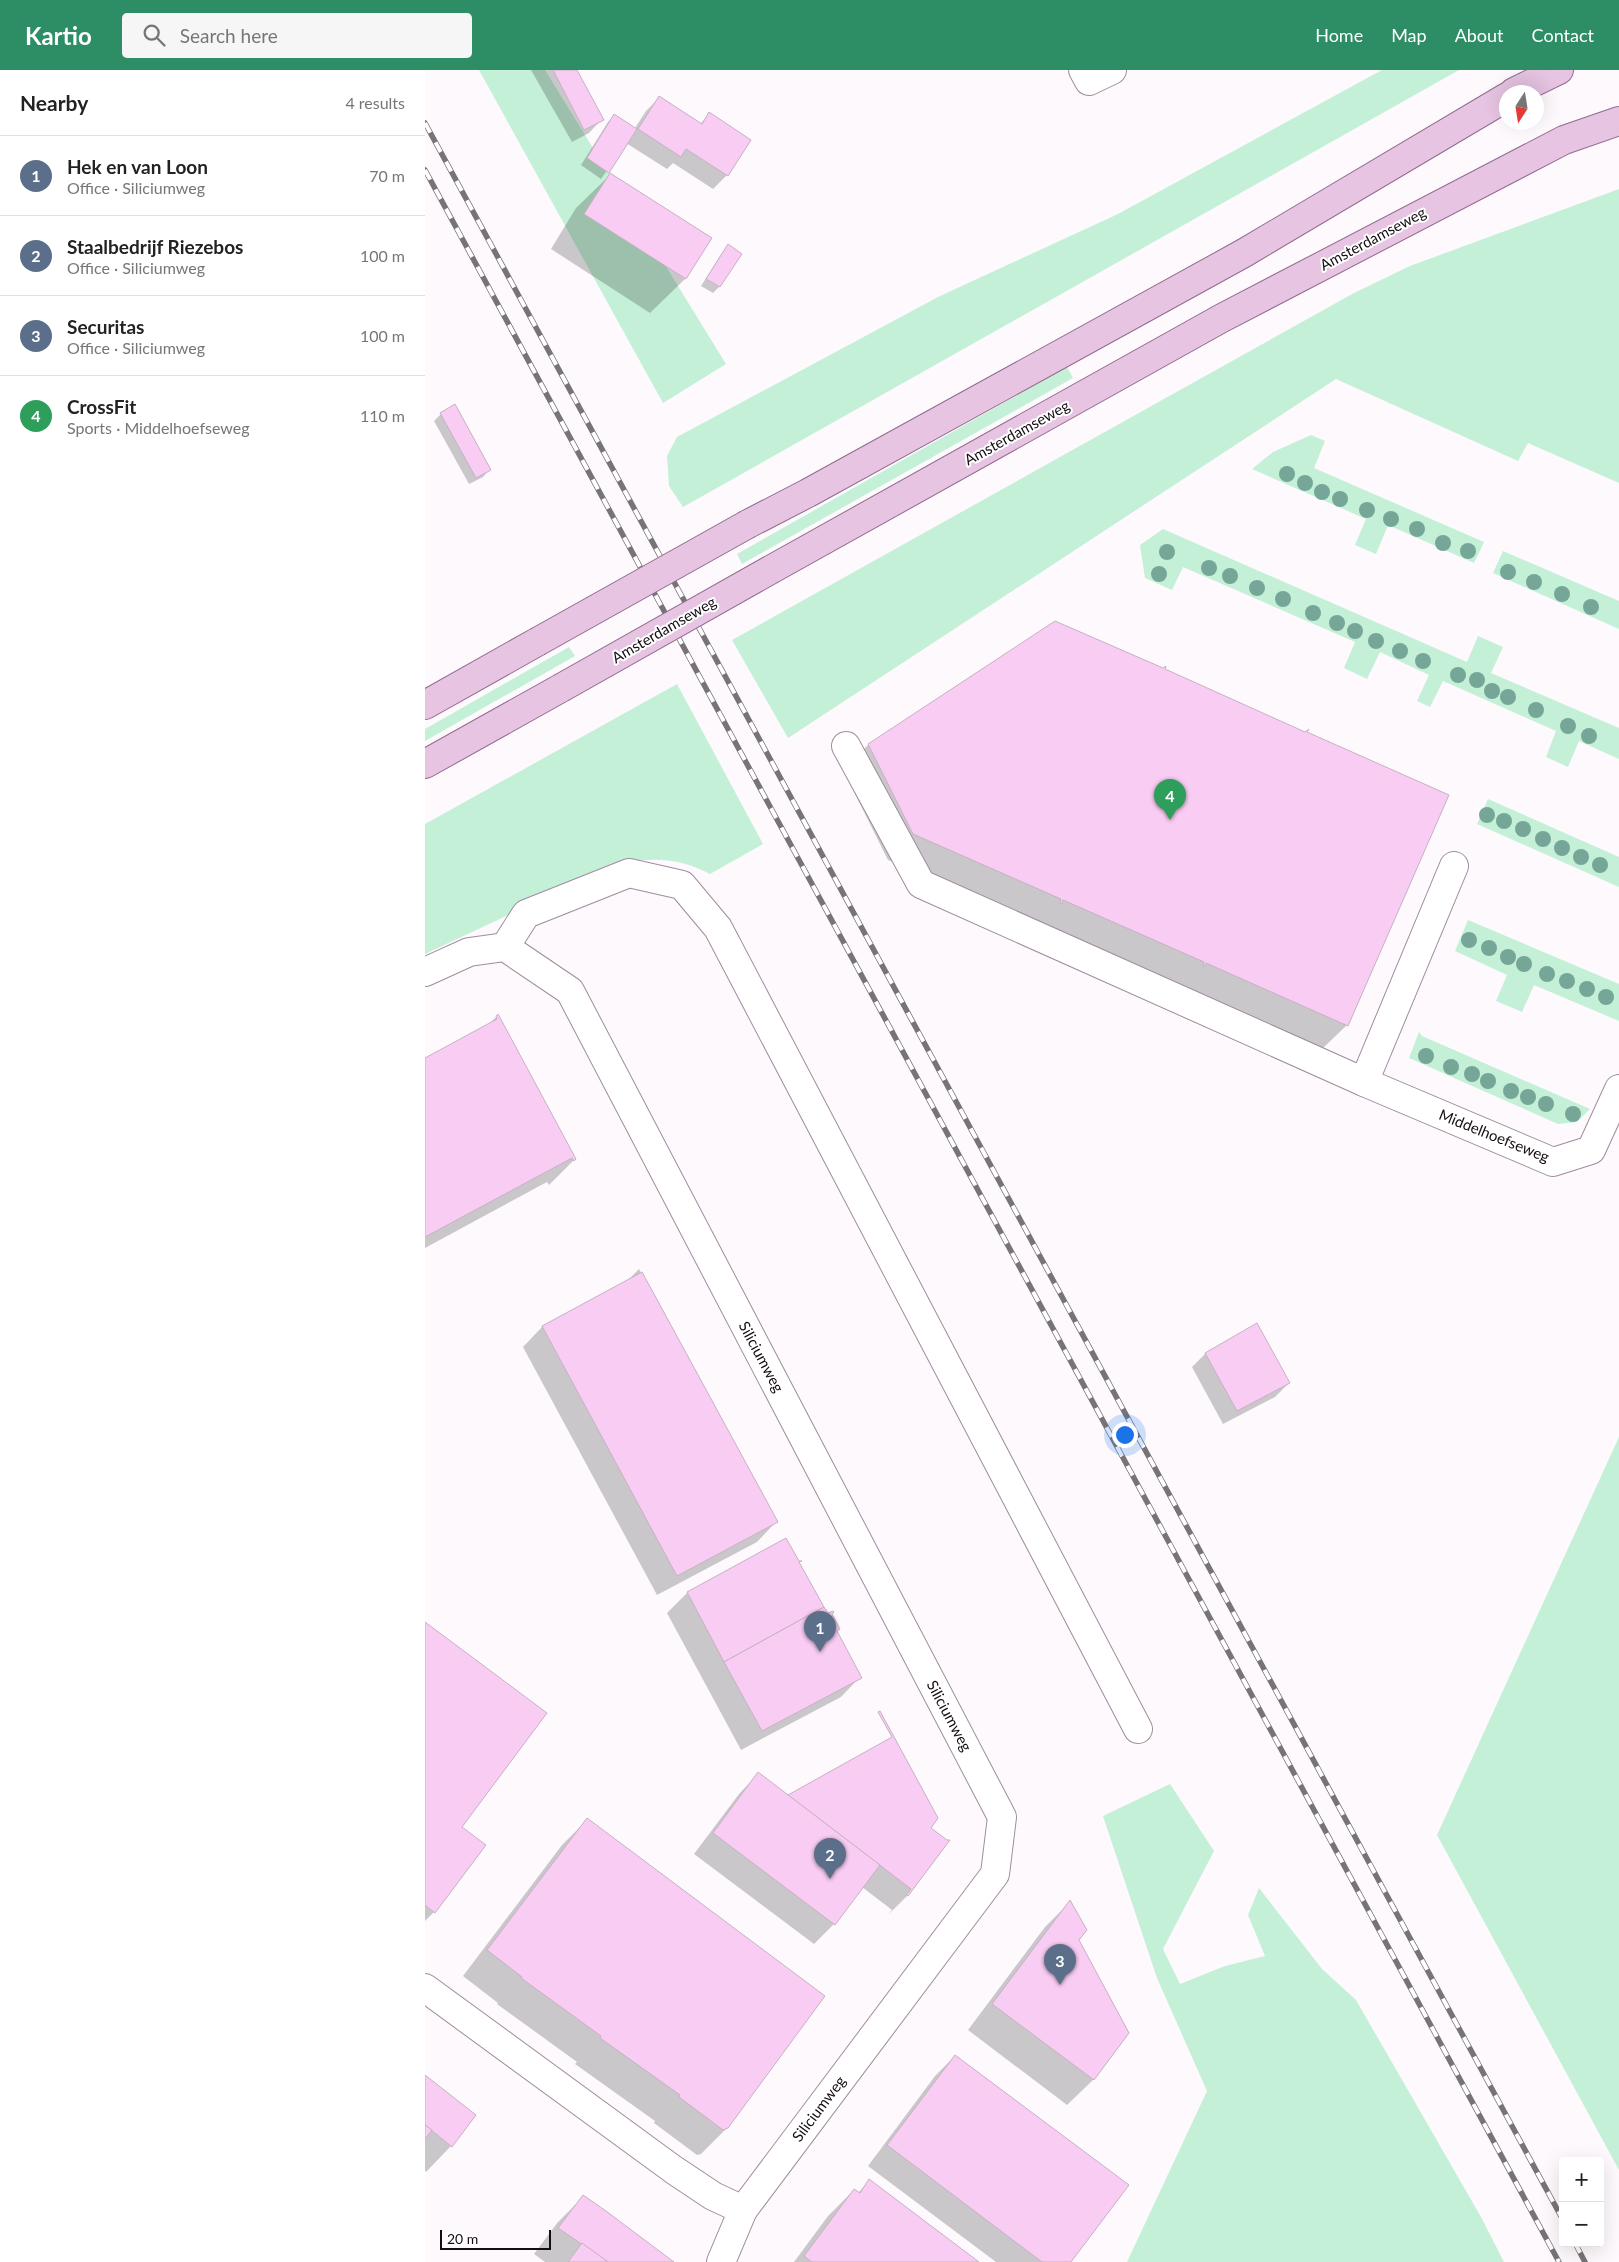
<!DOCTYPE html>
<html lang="en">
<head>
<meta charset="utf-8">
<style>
  body { margin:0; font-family:Lato,sans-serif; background:#f6f6f6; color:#222 }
  .controls { position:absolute; right:15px; bottom:15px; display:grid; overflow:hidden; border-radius:5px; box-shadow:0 5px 20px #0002 }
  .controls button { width:45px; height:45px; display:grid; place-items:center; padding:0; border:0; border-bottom:1px solid #e0e0e0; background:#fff; color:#222; font:25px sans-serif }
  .compass { position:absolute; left:1074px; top:15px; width:45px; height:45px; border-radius:50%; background:#fff; box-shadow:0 5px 20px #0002; rotate:192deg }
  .scale { position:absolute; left:15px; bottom:12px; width:111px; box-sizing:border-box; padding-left:5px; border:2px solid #140d13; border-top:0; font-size:14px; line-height:18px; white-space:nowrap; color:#140d13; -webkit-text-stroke:4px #fff; paint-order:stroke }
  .you { position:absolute; left:699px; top:1364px; width:18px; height:18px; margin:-12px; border:4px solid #fff; border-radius:50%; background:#1a73e8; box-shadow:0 0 0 8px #1a73e833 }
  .badge { display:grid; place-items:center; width:32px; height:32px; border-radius:50%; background:#2d8d65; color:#fff; font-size:16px; font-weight:700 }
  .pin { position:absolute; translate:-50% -41px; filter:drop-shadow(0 1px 2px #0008) }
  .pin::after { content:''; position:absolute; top:26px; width:18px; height:15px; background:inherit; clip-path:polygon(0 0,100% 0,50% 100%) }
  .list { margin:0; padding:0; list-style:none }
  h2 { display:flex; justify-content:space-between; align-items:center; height:65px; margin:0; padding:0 20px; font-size:21px }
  h2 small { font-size:16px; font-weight:400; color:#767676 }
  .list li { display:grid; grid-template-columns:32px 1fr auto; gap:15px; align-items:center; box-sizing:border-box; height:80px; padding:0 20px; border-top:1px solid #e0e0e0 }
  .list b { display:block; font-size:19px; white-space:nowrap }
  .list p { margin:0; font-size:16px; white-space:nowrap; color:#767676 }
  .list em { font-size:16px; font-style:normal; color:#767676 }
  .icon { flex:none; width:28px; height:28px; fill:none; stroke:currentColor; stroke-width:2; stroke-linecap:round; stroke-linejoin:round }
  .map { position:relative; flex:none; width:1194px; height:2192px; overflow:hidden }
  header { display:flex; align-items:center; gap:30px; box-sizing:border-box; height:70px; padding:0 25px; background:#2d8d65; color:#fff }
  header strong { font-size:24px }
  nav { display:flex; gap:28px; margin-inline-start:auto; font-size:18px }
  .search { width:350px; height:45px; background:#f6f6f6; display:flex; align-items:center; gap:12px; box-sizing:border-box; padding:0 18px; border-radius:5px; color:#767676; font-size:19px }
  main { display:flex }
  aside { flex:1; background:#fff }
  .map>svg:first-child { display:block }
</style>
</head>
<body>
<header>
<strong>Kartio</strong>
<div class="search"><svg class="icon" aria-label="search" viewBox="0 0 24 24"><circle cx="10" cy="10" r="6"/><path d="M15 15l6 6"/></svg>Search here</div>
<nav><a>Home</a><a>Map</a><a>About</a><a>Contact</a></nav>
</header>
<main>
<aside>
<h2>Nearby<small>4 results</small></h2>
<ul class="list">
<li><span class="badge" style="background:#5c6f8a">1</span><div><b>Hek en van Loon</b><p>Office · Siliciumweg</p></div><em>70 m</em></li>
<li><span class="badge" style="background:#5c6f8a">2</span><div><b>Staalbedrijf Riezebos</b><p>Office · Siliciumweg</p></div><em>100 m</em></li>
<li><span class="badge" style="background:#5c6f8a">3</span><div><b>Securitas</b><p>Office · Siliciumweg</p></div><em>100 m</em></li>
<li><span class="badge" style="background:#2e9e5b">4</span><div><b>CrossFit</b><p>Sports · Middelhoefseweg</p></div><em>110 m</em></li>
</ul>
</aside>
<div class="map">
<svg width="1194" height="2192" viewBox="0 0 1194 2192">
  <rect width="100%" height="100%" fill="#fdf9fd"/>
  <g fill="#c4f0d8">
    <polygon points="54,0 120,0 301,294 238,333"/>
    <polygon points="957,0 1034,0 258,437 244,416 242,386 252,367 513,227 693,144"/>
    <polygon points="1194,119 1194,413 1103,373 1093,391 911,309 363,668 307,570 929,223 985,196"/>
    <polygon points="642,297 648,308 317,494 312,484"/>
    <polygon points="886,365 900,371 889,398 1059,472 1049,493 963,455 951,484 930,475 941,449 827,399 848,382"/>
    <polygon points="738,459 1042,592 1053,566 1078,577 1066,603 1194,658 1194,689 1154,671 1143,697 1121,687 1131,661 1018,611 1005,637 992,631 1004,605 955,582 942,609 919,598 930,572 758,497 747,520 720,508 715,475"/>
    <polygon points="1078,481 1194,531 1194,559 1068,503"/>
    <polygon points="144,577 150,586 0,671 0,659"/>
    <path d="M252 614 338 774 285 804C255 788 226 787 193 794L0 884V754Z"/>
    <polygon points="1063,729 1194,787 1194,817 1052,754"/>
    <polygon points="1043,850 1194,914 1194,951 1109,915 1097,942 1071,931 1082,905 1030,881"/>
    <polygon points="994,962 997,966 1165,1039 1152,1052 1133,1054 984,988"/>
    <polygon points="1194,1367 1194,2100 1012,1765"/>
    <polygon points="745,1714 789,1781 738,1879 755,1914 800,1896 840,1886 823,1845 834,1818 897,1899 931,1930 1056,2147 1079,2192 702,2192 782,2021 732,1908 678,1746"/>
  </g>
  <g fill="#0003">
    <polygon points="106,0 150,0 177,49 164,63 147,72"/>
    <polygon points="234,28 275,54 285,44 302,105 288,119 248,93 242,99 201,73 176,109 156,95 183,52 190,45 210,58 221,41"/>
    <polygon points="186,104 285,169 260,209 225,243 126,179 151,138"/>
    <polygon points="303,176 294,217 288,223 276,216 297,183"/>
    <polygon points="16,344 64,400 58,407 44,414 9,351"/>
    <polygon points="630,553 922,955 896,980 463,790 418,700 443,675"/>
    <polygon points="71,947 150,1089 124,1115 122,1112 0,1178 0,989 63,955"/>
    <polygon points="214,1199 351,1452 332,1472 232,1525 98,1277 117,1257 202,1211"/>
    <polygon points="780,1284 864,1313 850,1327 798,1354 767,1297"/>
    <polygon points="361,1470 435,1607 416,1627 316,1680 242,1543 262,1523"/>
    <polygon points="0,1554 35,1758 9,1842 0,1851"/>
    <polygon points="333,1704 362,1726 504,1758 522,1772 482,1826 463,1845 467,1840 437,1817 409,1854 389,1874 269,1784 314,1724"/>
    <polygon points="162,1750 302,2058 276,2084 272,2085 229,2053 230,2051 150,1994 152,1992 72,1934 73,1933 38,1906 137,1775"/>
    <polygon points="645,1832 653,1870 703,1963 668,2010 642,2035 543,1960 620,1857"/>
    <polygon points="530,1986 645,2192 571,2192 443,2096 510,2006"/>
    <polygon points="0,2007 26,2076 1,2102 0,2101"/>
    <polygon points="444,2111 552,2192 369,2192 403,2146 429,2120 433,2123"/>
    <polygon points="159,2126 247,2192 120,2192 109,2184 133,2152"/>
  </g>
  <g fill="#f9ccf3" stroke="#c6b1c3">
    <polygon points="128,0 152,0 179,50 159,60"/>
    <polygon points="234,26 277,54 284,42 326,70 303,106 261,79 256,87 213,59"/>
    <polygon points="189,44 212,59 184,103 162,88"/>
    <polygon points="185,103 287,168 261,209 159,144"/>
    <polygon points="303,174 317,184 295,217 281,209"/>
    <polygon points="30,334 66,400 51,408 15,343"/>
    <polygon points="630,551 738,598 741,596 740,599 880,662 884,659 882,662 1024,725 923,956 781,893 779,897 778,896 779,892 638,830 637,834 635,833 636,829 488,764 443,674"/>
    <polygon points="73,944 151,1089 149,1091 147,1088 0,1167 0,988 72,949 71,946"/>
    <polygon points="217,1202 353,1452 252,1506 117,1256"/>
    <polygon points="832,1253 865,1313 812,1341 780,1283"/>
    <polygon points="361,1468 374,1491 377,1491 374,1492 399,1537 299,1592 262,1522"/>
    <polygon points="399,1537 403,1543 408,1541 409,1542 407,1544 415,1559 412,1561 437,1608 337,1661 299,1592"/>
    <polygon points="0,1552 122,1643 37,1757 61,1775 10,1843 0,1835"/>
    <polygon points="455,1641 513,1748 506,1758 522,1770 525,1770 483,1826 481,1825 486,1819 363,1725 467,1667 453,1642"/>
    <polygon points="333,1702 455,1795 410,1855 288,1763"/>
    <polygon points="162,1748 400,1926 303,2058 298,2060 254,2027 255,2025 175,1968 176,1966 96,1908 97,1907 62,1880"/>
    <polygon points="645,1830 662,1860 654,1870 704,1963 669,2010 567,1934"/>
    <polygon points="530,1985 704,2115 646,2192 617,2192 462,2075"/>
    <polygon points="0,2005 51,2045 27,2077 0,2055"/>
    <polygon points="0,2055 7,2060 0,2069"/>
    <polygon points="444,2109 554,2192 387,2192 379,2186 429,2119 435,2123"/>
    <polygon points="158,2125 181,2141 249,2192 183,2192 133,2158"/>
    <polygon points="157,2173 183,2192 143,2192"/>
  </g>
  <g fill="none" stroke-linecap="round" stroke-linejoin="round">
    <g stroke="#a08c9d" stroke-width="30">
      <g id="minor">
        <polyline points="658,0 664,11 687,0"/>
        <polyline points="421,676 496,814 939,1012 1029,796"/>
        <polyline points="80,877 101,844 204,803 257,815 293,858 713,1659"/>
        <polyline points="0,902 44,882 80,877 145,921 577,1747 570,1804 318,2140 288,2126 249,2100 0,1918"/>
        <polyline points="939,1012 1128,1092 1166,1080 1194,1019"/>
        <polyline points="296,2192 318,2140"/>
      </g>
    </g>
    <g stroke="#916b8d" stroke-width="30">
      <g id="major">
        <polyline points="1089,22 1134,0"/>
        <polyline points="323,454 383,423 819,183 1082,27"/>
        <polyline points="347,499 797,248 1139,70 1194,51"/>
        <polyline points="0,635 112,572"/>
        <polyline points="0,694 136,618"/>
      </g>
    </g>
    <use href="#minor" stroke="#fff" stroke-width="28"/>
    <use href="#major" stroke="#e6c4e2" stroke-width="28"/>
    <g stroke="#787378" stroke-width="5.5">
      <g id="rail">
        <polyline points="0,53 1138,2150"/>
        <polyline points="0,100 1134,2192"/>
        <polyline points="1150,2173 1160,2192"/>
      </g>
    </g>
    <use href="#rail" stroke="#fff" stroke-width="4" stroke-dasharray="11" stroke-linecap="butt"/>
    <g stroke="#916b8d" stroke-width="30" stroke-linecap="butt">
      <g id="major-bridge">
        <polyline points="112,572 323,454"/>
        <polyline points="136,618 347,499"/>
      </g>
    </g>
    <use href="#major-bridge" stroke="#e6c4e2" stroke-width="28"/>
  </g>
  <g fill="#75a697">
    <circle cx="862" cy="404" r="8"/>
    <circle cx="880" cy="413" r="8"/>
    <circle cx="897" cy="422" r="8"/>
    <circle cx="915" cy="429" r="8"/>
    <circle cx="942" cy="440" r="8"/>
    <circle cx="966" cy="449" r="8"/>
    <circle cx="992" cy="459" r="8"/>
    <circle cx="1018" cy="473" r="8"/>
    <circle cx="1043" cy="481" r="8"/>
    <circle cx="742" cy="482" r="8"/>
    <circle cx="784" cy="498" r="8"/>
    <circle cx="1083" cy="502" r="8"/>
    <circle cx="734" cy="504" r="8"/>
    <circle cx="805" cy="506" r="8"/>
    <circle cx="1109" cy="512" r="8"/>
    <circle cx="832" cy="518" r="8"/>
    <circle cx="1137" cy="524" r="8"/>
    <circle cx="858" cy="529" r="8"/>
    <circle cx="1166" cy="537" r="8"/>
    <circle cx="888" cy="543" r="8"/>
    <circle cx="912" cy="553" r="8"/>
    <circle cx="930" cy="561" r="8"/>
    <circle cx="951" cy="571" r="8"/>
    <circle cx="975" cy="581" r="8"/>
    <circle cx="998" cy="591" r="8"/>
    <circle cx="1033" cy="605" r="8"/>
    <circle cx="1052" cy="610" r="8"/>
    <circle cx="1067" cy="621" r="8"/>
    <circle cx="1083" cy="627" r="8"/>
    <circle cx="1111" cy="640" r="8"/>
    <circle cx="1143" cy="656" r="8"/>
    <circle cx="1164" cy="666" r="8"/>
    <circle cx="1062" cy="745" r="8"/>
    <circle cx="1079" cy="751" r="8"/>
    <circle cx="1098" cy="759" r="8"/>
    <circle cx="1118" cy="769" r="8"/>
    <circle cx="1137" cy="778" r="8"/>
    <circle cx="1156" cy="787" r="8"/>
    <circle cx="1175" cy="795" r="8"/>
    <circle cx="1044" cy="870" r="8"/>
    <circle cx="1064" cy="878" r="8"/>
    <circle cx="1083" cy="887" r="8"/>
    <circle cx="1099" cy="894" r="8"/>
    <circle cx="1122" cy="904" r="8"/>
    <circle cx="1142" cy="911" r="8"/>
    <circle cx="1162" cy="919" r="8"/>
    <circle cx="1181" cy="927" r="8"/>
    <circle cx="1001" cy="986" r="8"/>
    <circle cx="1026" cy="997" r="8"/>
    <circle cx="1047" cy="1004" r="8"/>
    <circle cx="1063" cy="1011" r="8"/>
    <circle cx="1086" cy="1021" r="8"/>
    <circle cx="1103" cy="1027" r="8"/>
    <circle cx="1121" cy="1034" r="8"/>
    <circle cx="1148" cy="1044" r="8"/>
  </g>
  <g text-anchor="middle" stroke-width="4" stroke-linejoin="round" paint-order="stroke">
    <g font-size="15" fill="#140d13" stroke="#fff">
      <text transform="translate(948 169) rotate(-28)" y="5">Amsterdamseweg</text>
      <text transform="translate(592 363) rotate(-29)" y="5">Amsterdamseweg</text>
      <text transform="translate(239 560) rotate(-30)" y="5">Amsterdamseweg</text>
      <text transform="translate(1069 1066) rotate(22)" y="5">Middelhoefseweg</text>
      <text transform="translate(336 1287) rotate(62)" y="5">Siliciumweg</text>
      <text transform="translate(524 1646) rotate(62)" y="5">Siliciumweg</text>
      <text transform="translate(394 2039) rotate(-53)" y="5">Siliciumweg</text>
    </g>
  </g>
</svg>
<div class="controls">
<button>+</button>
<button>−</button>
</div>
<svg class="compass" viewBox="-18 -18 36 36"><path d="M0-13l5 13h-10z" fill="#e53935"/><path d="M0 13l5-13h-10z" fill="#767676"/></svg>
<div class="scale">20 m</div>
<div class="you"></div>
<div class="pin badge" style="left:395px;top:1582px;background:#5c6f8a">1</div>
<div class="pin badge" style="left:405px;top:1809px;background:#5c6f8a">2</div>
<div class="pin badge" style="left:635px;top:1915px;background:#5c6f8a">3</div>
<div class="pin badge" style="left:745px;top:750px;background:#2e9e5b">4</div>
</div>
</main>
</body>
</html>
